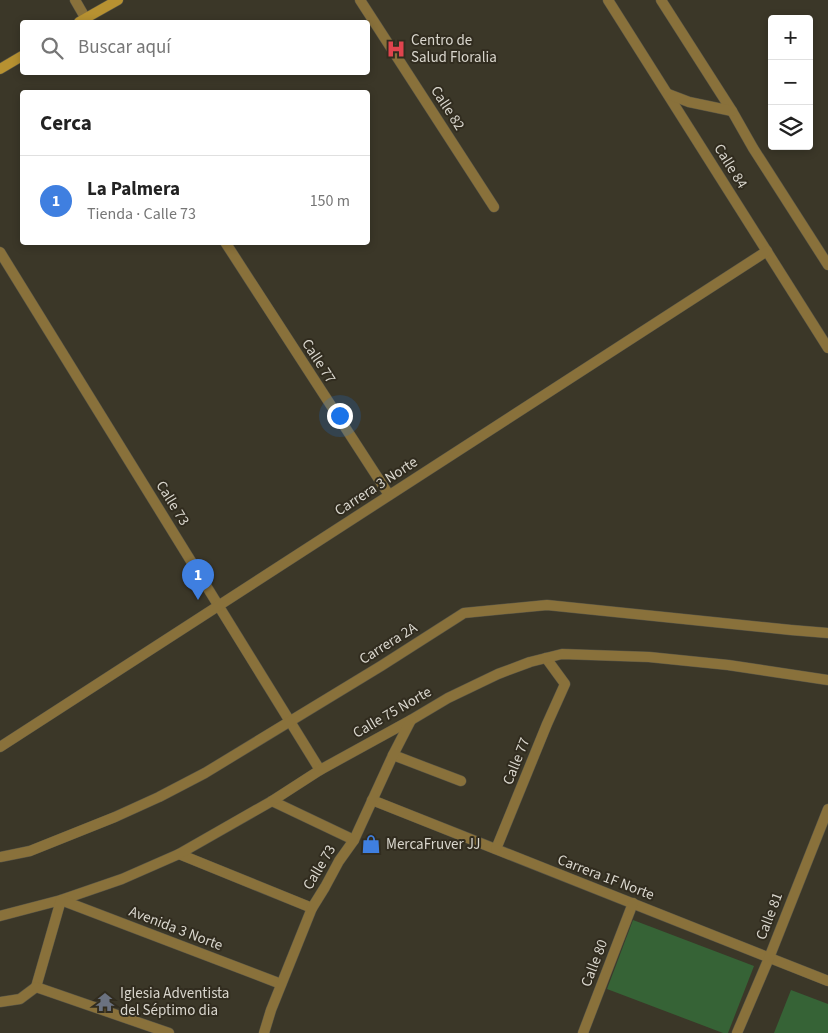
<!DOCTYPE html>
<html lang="es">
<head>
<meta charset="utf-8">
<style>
  body { margin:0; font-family:"Source Sans 3",sans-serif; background:#f2f2f2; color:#222 }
  .controls { position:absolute; right:15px; top:15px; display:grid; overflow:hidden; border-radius:5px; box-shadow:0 2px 8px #0003 }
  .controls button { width:45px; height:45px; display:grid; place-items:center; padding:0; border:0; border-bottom:1px solid #e0e0e0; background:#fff; color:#222; font:25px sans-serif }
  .you { position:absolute; left:339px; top:415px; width:18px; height:18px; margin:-12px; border:4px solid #fff; border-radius:50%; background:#1a73e8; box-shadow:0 0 0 8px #1a73e833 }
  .badge { display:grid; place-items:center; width:32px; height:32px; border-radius:50%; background:#656082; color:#fff; font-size:16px; font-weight:700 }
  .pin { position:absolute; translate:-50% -41px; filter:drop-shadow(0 1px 2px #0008) }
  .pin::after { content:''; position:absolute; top:26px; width:18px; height:15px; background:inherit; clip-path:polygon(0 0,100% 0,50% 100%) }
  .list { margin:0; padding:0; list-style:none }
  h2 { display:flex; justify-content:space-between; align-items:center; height:65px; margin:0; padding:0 20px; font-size:21px }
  h2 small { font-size:16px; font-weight:400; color:#767676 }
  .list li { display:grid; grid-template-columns:32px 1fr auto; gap:15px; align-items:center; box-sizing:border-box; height:90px; padding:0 20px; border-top:1px solid #e0e0e0 }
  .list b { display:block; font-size:19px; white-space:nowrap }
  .list p { margin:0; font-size:16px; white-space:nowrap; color:#767676 }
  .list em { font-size:16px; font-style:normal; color:#767676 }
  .icon { flex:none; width:28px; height:28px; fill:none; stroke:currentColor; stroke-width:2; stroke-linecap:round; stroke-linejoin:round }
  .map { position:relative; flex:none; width:828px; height:1033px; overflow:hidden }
  .search { position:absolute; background:#fff; box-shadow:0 2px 8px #0003; left:20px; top:20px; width:350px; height:55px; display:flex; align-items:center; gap:12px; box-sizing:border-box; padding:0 18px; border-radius:5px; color:#767676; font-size:19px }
  .panel { position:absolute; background:#fff; box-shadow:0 2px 8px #0003; left:20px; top:90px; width:350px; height:155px; border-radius:5px }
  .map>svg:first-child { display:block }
</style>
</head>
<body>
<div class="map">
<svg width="828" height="1033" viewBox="0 0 828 1033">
  <rect width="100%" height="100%" fill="#3b3728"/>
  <g fill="#366336">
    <polygon points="633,920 754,966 728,1033 723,1033 607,989"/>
    <polygon points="791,990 828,1004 828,1033 774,1033"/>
  </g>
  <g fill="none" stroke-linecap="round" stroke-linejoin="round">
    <g stroke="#575446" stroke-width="11">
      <g id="street">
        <polyline points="75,0 86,19"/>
        <polyline points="360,0 494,207"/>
        <polyline points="608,0 828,348"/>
        <polyline points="661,0 732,111 753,148 828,265"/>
        <polyline points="668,94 689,102 732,111"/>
        <polyline points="225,242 389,495"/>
        <polyline points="0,252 320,770"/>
        <polyline points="0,747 767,251"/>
        <polyline points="393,755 461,781"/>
        <polyline points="372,800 828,981"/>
        <polyline points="272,801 354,840"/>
        <polyline points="496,849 547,724 565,684 546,658"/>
        <polyline points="179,854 312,908"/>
        <polyline points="0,857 30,851 115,817 159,797 205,773 381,666 464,613 547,605 791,630 828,633"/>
        <polyline points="0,916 61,900 122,879 179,854 272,801 320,770 411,720 448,698 498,674 530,662 562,654 649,657 728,665 828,680"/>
        <polyline points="36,987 61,900 281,984"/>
        <polyline points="36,987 169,1033"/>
        <polyline points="0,1002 20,999 36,987"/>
        <polyline points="264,1033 271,1010 312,908 325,887 339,861 354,840 393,755 411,720"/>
        <polyline points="583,1033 633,903"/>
        <polyline points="737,1033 769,958 828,809"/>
      </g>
    </g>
    <g stroke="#575446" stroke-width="11">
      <g id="secondary">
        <polyline points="79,22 118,0"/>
        <polyline points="0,69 22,56"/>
      </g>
    </g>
    <use href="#street" stroke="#89713b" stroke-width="10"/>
    <use href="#secondary" stroke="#b79131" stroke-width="10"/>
  </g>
  <defs>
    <g id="hospital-bare" transform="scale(1.5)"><path d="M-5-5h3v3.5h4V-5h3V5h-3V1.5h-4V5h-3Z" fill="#e0444e" stroke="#312c1f" stroke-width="2.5" paint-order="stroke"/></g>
    <g id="shop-bare" transform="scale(1.5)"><path d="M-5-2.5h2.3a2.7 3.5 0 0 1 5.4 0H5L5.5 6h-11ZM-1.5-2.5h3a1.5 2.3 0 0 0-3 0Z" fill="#3f7fe0" stroke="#312c1f" stroke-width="2.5" paint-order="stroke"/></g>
    <g id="temple-bare" transform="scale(1.5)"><path d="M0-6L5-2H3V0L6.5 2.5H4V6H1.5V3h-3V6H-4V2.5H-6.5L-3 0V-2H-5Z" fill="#6b7280" stroke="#312c1f" stroke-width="2.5" paint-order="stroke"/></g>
  </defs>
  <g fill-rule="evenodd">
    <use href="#hospital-bare" x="396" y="49"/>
    <use href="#shop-bare" x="371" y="844"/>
    <use href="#temple-bare" x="105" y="1002"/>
  </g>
  <g text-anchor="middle" stroke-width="4" stroke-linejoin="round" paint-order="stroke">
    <g font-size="15" fill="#d9d6cd" stroke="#312c1f" text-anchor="start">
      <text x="411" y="45">Centro de<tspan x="411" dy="17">Salud Floralia</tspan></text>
      <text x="386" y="849">MercaFruver JJ</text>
      <text x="120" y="998">Iglesia Adventista<tspan x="120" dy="17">del Séptimo dia</tspan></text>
    </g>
    <g font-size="15" fill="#d9d6cd" stroke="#312c1f">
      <text transform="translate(448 108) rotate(57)" y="5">Calle 82</text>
      <text transform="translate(731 166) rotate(58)" y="5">Calle 84</text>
      <text transform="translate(319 361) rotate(57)" y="5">Calle 77</text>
      <text transform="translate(376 486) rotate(-33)" y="5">Carrera 3 Norte</text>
      <text transform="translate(173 503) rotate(58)" y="5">Calle 73</text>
      <text transform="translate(388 643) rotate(-32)" y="5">Carrera 2A</text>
      <text transform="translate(392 712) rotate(-30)" y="5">Calle 75 Norte</text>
      <text transform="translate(516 761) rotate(-68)" y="5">Calle 77</text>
      <text transform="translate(319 867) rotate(-59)" y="5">Calle 73</text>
      <text transform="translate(606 877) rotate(21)" y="5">Carrera 1F Norte</text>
      <text transform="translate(769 916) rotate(-69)" y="5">Calle 81</text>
      <text transform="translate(176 928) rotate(21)" y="5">Avenida 3 Norte</text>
      <text transform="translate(594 963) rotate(-69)" y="5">Calle 80</text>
    </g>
  </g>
</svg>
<div class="controls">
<button>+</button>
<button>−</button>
<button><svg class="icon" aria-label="layers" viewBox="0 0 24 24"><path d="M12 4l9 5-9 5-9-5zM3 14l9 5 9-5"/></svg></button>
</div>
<div class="you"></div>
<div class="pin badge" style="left:198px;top:600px;background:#3f7fe0">1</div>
<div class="search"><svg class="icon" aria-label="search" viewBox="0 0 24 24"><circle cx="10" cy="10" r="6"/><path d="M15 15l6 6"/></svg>Buscar aquí</div>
<section class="panel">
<h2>Cerca<small></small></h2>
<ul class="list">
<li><span class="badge" style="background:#3f7fe0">1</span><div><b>La Palmera</b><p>Tienda · Calle 73</p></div><em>150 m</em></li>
</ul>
</section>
</div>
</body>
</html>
